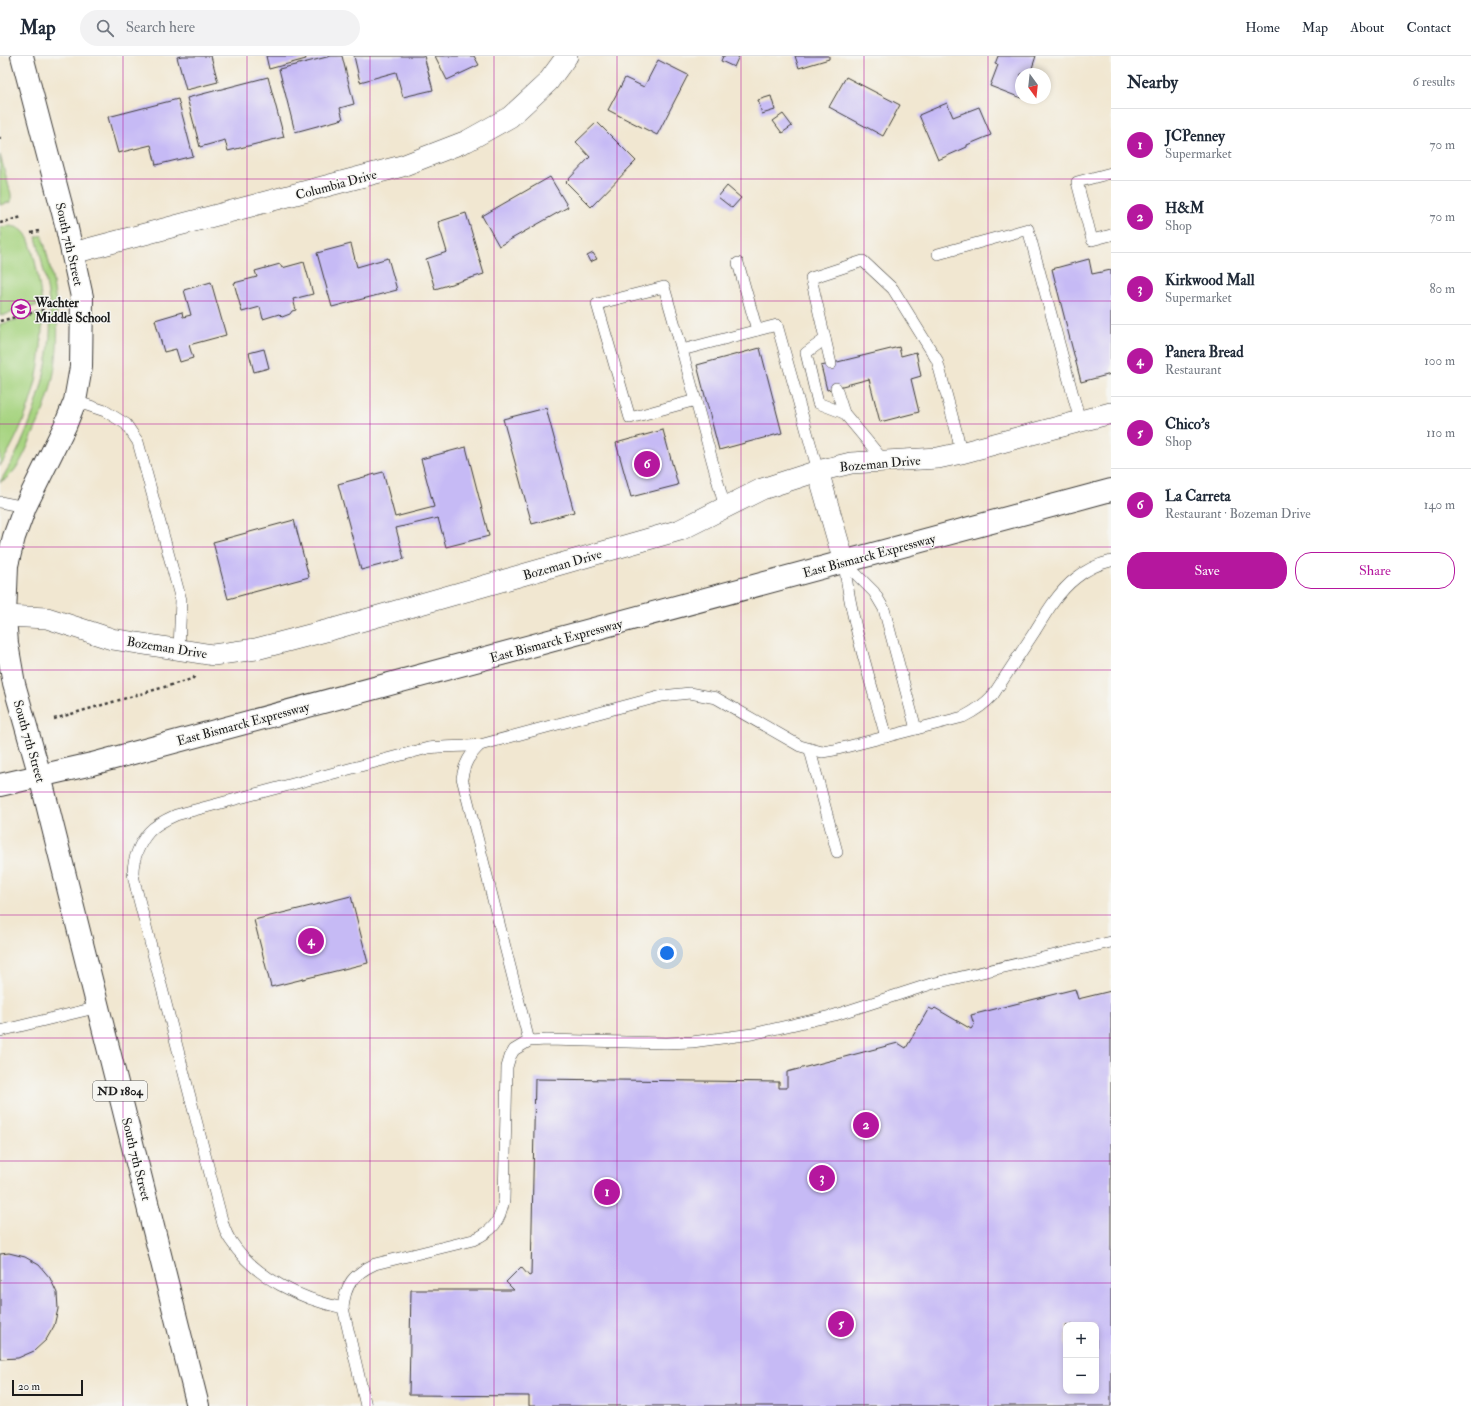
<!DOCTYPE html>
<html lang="en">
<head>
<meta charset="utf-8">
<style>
  body { margin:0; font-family:"IM FELL Double Pica",serif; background:#f2f2f3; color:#1f2937 }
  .controls { position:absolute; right:12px; bottom:12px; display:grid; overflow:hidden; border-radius:8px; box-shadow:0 2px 6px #0003 }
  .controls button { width:36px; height:36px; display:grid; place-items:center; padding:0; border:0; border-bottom:1px solid #e0e1e3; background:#fff; color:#1f2937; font:20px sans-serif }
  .compass { position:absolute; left:1015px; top:12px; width:36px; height:36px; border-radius:50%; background:#fff; box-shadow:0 2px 6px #0003; rotate:165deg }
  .scale { position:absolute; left:12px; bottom:10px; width:71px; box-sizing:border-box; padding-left:4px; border:2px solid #1c1c1c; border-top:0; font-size:11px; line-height:14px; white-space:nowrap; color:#1c1c1c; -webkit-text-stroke:3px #f6f6f2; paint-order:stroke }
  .you { position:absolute; left:667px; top:897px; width:14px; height:14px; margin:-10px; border:3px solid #fff; border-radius:50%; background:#1a73e8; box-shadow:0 0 0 6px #1a73e833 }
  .badge { display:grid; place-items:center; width:26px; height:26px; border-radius:50%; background:#b5179e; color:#fff; font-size:13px; font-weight:700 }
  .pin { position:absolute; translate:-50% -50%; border:2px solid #fff; box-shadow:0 1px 4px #0006 }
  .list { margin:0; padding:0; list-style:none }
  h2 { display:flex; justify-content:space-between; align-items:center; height:52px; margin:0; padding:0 16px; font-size:17px }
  h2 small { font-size:13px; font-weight:400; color:#747a83 }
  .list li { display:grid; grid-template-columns:26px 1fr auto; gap:12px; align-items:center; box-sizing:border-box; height:72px; padding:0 16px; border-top:1px solid #e0e1e3 }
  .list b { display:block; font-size:15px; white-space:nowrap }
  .list p { margin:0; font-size:13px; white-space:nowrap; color:#747a83 }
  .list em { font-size:13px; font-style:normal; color:#747a83 }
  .actions { display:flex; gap:8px; padding:12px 16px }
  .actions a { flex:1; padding:9px 0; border:1px solid #b5179e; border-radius:16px; text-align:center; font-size:14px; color:#b5179e }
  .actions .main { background:#b5179e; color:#fff }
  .icon { flex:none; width:22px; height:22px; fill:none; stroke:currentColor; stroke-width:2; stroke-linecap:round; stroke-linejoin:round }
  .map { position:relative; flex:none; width:1111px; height:1350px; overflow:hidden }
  header { display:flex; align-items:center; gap:24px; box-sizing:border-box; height:56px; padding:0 20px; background:#fff; border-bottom:1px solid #e0e1e3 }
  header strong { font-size:19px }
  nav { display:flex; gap:22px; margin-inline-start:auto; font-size:14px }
  .search { width:280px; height:36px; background:#f2f2f3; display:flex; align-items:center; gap:10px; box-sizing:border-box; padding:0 14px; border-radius:22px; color:#747a83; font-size:15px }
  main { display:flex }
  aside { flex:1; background:#fff }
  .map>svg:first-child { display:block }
</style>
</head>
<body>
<header>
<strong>Map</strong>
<div class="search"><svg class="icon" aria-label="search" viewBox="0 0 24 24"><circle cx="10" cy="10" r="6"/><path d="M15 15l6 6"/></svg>Search here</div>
<nav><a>Home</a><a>Map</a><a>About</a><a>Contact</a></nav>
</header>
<main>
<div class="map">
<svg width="1111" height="1350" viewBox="0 0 1111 1350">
  <rect width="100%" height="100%" fill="#f6f6f2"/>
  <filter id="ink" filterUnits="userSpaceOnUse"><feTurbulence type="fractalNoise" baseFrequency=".025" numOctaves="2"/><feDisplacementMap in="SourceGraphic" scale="8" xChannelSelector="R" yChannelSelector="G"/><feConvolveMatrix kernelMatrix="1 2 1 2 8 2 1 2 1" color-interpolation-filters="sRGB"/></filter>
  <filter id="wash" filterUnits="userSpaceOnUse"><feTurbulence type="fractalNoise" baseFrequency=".012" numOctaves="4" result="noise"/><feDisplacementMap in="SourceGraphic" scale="16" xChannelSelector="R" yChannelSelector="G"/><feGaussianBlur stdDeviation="0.9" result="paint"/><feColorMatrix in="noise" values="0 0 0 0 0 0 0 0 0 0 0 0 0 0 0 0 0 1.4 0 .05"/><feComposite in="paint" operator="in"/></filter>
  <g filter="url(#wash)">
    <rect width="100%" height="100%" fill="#f1e7d1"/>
    <g fill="#a7d481" stroke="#62784e">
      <polygon points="0,99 11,138 11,146 0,149"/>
      <path d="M7 170C13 170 19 171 24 176 34 186 40 233 42 248L0 260V172Z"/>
      <path d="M42 179C56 229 64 280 51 330 47 349 38 367 30 385 24 399 16 419 0 426 6 415 13 405 18 394 37 355 53 299 50 256 48 230 42 206 36 181Z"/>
      <path d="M43 257C42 268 42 280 41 291 38 333 22 375 0 410V268Z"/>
    </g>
    <g id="blocks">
      <g fill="#c6baf5" fill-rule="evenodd">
        <polygon points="182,0 211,0 218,26 186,34 177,1"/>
        <polygon points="266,0 305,0 306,3 269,13"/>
        <polygon points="331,0 342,0 354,48 340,52 343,63 295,76 279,13"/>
        <polygon points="354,0 424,0 433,34 403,41 396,16 360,26"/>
        <polygon points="435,0 474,0 479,9 447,24"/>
        <polygon points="723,0 739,0 734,11 721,5"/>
        <polygon points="795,0 829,0 829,3 799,12"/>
        <polygon points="998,0 1036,0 1030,18 1021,18 1021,42 990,30 998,9 995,8"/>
        <polygon points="658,4 688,19 657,79 608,54 625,22 644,31"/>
        <polygon points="268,21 284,81 228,95 225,84 200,91 187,42"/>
        <polygon points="846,21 900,49 883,80 829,51"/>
        <polygon points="771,40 775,54 762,58 758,44"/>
        <polygon points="178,43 193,100 156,109 151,89 118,97 108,61"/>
        <polygon points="947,47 953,61 979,51 991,79 967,89 967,91 938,104 919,59"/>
        <polygon points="783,58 792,70 782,77 773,65"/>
        <polygon points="597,66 636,105 591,151 566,126 590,101 576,86"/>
        <polygon points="550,121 568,151 499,190 482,160"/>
        <polygon points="727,130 741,142 732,152 718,141"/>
        <polygon points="466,157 484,218 435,233 426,203 447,196 438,166"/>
        <polygon points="351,188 357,211 388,202 397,234 332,251 317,197"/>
        <polygon points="593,197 597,203 590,206 587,200"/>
        <polygon points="1089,203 1092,218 1111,214 1111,318 1081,326 1052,213"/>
        <polygon points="304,206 313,238 293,243 296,254 292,255 290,258 282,261 279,258 263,263 260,251 242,256 234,227 257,221 255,215 280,208 282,212"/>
        <polygon points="211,226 226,279 189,289 193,302 180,306 176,293 164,296 155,264 182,256 183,261 191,259 184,234"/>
        <polygon points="899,291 901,300 916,296 921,320 911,323 919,356 880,366 869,323 827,334 821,310"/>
        <polygon points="760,292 782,377 719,394 697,309"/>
        <polygon points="264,293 269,312 254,316 249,297"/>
        <polygon points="546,352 574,456 532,468 503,363"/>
        <polygon points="663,374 678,429 631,441 616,387"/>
        <polygon points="466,391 489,480 446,491 438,462 396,472 404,503 361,514 338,428 383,416 395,461 434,451 421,403"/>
        <polygon points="294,464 309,521 228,543 213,486"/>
        <polygon points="351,840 368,907 271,931 254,864"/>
        <path d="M1075 933 1078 943 1111 935V1350H529V1340L409 1339 411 1234H514L506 1226 521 1211 529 1220 531 1219 535 1023 779 1026V1032H787V1016L898 987 906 992 929 952 933 954 935 952 971 973 974 969 971 959ZM1066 1269H1096V1335H1066Z"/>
        <polygon points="9,1197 25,1201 39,1209 50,1222 57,1237 58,1253 54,1270 46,1284 34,1295 18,1302 0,1303 0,1198"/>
      </g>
    </g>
  </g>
  <g filter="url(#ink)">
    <use href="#blocks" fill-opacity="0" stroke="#3c3a37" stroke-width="1"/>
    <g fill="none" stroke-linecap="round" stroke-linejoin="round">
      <g stroke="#3c3a37" stroke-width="12">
        <g id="service">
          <polyline points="1111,117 1077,126 1092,184 1111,179"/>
          <polyline points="938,198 1028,173 1080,365"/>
          <polyline points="738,207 757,274"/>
          <polyline points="825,283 806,297 818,347 844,357"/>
          <polyline points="682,294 664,231 597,248 630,362 696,344"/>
          <polyline points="831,308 811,222 863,205 893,233 937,304 957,378 961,397"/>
          <polyline points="836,332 844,357 884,405"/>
          <polyline points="75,345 105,355 126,368 138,386 181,544 179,594"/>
          <polyline points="0,446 25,451"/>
          <polyline points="725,452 682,294 777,269 818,415"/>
          <polyline points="844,506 874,536 884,553 916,673"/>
          <path d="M844 506C851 566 870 623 886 681"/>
          <path d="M480 689C469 700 465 706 462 722L529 985"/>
          <polyline points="810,694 837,796"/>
          <polyline points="0,975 99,951"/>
          <path d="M343 1252C345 1229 353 1218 375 1208L473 1184C493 1175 500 1166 504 1144L507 1011 510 1001 514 994 529 985 547 984 666 987 692 986 752 978 835 959 931 928 1111 886"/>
          <path d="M366 1350 343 1252C301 1243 255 1222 231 1185 227 1180 225 1174 223 1168L136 832C135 827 133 821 133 816 133 803 140 786 149 776 156 768 167 763 176 759L428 692C446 690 463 691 480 689L662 640 690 637 716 642 800 690 822 696 834 694 963 661C975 655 984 649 993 639 1007 618 1021 596 1035 575 1046 557 1058 536 1076 522 1086 514 1098 508 1111 505"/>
        </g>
      </g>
      <g stroke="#3c3a37" stroke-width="22">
        <g id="minor">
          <polyline points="73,197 402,110 467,85 510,61 548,26 567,0"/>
          <polyline points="818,415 844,506"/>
          <polyline points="5,560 47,562 112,583 213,599 256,593 333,573 680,474 762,433 818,415 851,407 938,402 961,397 1111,357"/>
        </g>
      </g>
      <g stroke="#3c3a37" stroke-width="24">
        <polyline id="tertiary" points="22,0 66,168 82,241 81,311 75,345 65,370 25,451 14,481 7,509 5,560 7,588 14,628 40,720"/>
      </g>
      <g stroke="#3c3a37" stroke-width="24">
        <g id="primary">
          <polyline points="40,720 198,1350"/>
          <polyline points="0,729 92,708 1111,434"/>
        </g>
      </g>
      <g stroke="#3c3a37" stroke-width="2.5" stroke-dasharray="3 3" stroke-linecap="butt">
        <polyline points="0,82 1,82"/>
        <polyline points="0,167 22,161"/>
        <polyline points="31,177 39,175"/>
        <polyline points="0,265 46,253"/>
        <polyline points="54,663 192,623 196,619"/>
      </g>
      <use href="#service" stroke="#fff" stroke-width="11"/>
      <use href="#minor" stroke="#fff" stroke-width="21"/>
      <use href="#tertiary" stroke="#fff" stroke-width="22"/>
      <use href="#primary" stroke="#fff" stroke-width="22"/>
    </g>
  </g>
  <path fill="none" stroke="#b5179e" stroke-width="1" stroke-opacity="0.55" d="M123 0V1350M247 0V1350M370 0V1350M494 0V1350M617 0V1350M741 0V1350M864 0V1350M988 0V1350M0 123H1111M0 245H1111M0 368H1111M0 491H1111M0 614H1111M0 736H1111M0 859H1111M0 982H1111M0 1105H1111M0 1227H1111"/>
  <defs>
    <g id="school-ring" transform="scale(1)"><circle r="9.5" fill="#f6f6f2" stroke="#b5179e" stroke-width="1.5"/><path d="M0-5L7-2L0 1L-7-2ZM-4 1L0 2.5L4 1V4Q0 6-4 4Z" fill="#b5179e"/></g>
  </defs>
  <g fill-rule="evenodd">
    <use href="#school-ring" x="21" y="253"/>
  </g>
  <g text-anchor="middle" stroke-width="3" stroke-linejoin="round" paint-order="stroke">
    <rect fill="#f6f6f2" stroke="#5d5d5c" stroke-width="1" x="93" y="1025" width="54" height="20" rx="3"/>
    <g font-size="12" font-weight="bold" fill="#1c1c1c">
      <text x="120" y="1039">ND 1804</text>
    </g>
    <g font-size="13" fill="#1c1c1c" stroke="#f6f6f2">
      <text transform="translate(336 128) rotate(-15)" y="5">Columbia Drive</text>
      <text transform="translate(70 188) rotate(77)" y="5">South 7th Street</text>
      <text transform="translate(880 407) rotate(-5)" y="5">Bozeman Drive</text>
      <text transform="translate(869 499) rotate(-15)" y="5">East Bismarck Expressway</text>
      <text transform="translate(562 508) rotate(-16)" y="5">Bozeman Drive</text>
      <text transform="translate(556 584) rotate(-15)" y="5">East Bismarck Expressway</text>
      <text transform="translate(167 591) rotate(9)" y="5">Bozeman Drive</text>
      <text transform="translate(243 667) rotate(-15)" y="5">East Bismarck Expressway</text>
      <text transform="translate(30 685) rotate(74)" y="5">South 7th Street</text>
      <text transform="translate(137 1103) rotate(76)" y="5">South 7th Street</text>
    </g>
    <g font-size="13" font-weight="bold" fill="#1c1c1c" stroke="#f6f6f2" text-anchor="start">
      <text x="35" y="251">Wachter<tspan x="35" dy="15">Middle School</tspan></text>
    </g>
  </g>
</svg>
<div class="controls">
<button>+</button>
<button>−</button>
</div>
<svg class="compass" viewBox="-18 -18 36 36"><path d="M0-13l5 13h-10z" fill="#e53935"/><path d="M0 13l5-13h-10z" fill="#747a83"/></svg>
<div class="scale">20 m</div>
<div class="you"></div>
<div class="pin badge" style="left:607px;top:1136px">1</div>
<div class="pin badge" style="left:866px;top:1069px">2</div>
<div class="pin badge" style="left:822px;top:1122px">3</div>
<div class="pin badge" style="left:311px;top:885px">4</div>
<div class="pin badge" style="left:841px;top:1268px">5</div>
<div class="pin badge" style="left:647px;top:408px">6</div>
</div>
<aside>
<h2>Nearby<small>6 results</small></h2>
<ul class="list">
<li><span class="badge">1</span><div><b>JCPenney</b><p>Supermarket</p></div><em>70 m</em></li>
<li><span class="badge">2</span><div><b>H&amp;M</b><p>Shop</p></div><em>70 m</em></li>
<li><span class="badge">3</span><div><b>Kirkwood Mall</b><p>Supermarket</p></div><em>80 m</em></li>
<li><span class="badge">4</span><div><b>Panera Bread</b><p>Restaurant</p></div><em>100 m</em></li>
<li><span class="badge">5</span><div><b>Chico's</b><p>Shop</p></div><em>110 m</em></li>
<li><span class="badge">6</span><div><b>La Carreta</b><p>Restaurant · Bozeman Drive</p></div><em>140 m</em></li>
</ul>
<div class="actions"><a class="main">Save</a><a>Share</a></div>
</aside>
</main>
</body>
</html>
